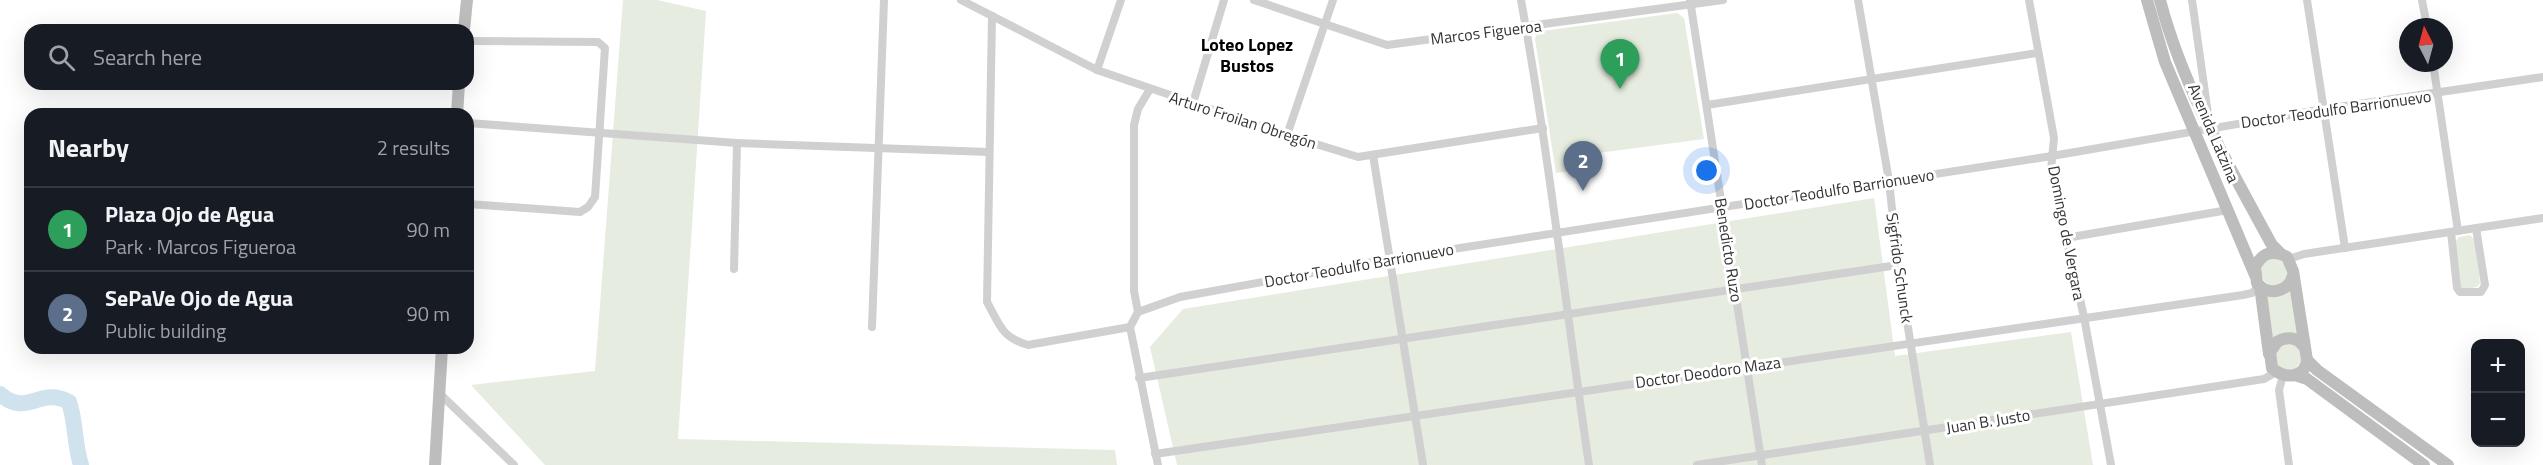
<!DOCTYPE html>
<html lang="en">
<head>
<meta charset="utf-8">
<style>
  body { margin:0; font-family:"Titillium Web",sans-serif; background:#242831; color:#f1f3f6 }
  .controls { position:absolute; right:18px; bottom:18px; display:grid; overflow:hidden; border-radius:12px; box-shadow:0 6px 24px #0002 }
  .controls button { width:54px; height:54px; display:grid; place-items:center; padding:0; border:0; border-bottom:2px solid #363941; background:#171b24; color:#f1f3f6; font:30px sans-serif }
  .compass { position:absolute; left:2399px; top:18px; width:54px; height:54px; border-radius:50%; background:#171b24; box-shadow:0 6px 24px #0002; rotate:354deg }
  .you { position:absolute; left:1707px; top:171px; width:21px; height:21px; margin:-15px; border:4px solid #fff; border-radius:50%; background:#1a73e8; box-shadow:0 0 0 9px #1a73e833 }
  .badge { display:grid; place-items:center; width:39px; height:39px; border-radius:50%; background:#e63946; color:#fff; font-size:20px; font-weight:700 }
  .pin { position:absolute; translate:-50% -50px; filter:drop-shadow(0 2px 3px #0008) }
  .pin::after { content:''; position:absolute; top:32px; width:21px; height:18px; background:inherit; clip-path:polygon(0 0,100% 0,50% 100%) }
  .list { margin:0; padding:0; list-style:none }
  h2 { display:flex; justify-content:space-between; align-items:center; height:78px; margin:0; padding:0 24px; font-size:26px }
  h2 small { font-size:20px; font-weight:400; color:#9ea1a6 }
  .list li { display:grid; grid-template-columns:39px 1fr auto; gap:18px; align-items:center; box-sizing:border-box; height:84px; padding:0 24px; border-top:2px solid #363941 }
  .list b { display:block; font-size:22px; white-space:nowrap }
  .list p { margin:0; font-size:20px; white-space:nowrap; color:#9ea1a6 }
  .list em { font-size:20px; font-style:normal; color:#9ea1a6 }
  .icon { flex:none; width:33px; height:33px; fill:none; stroke:currentColor; stroke-width:2; stroke-linecap:round; stroke-linejoin:round }
  .map { position:relative; flex:none; width:2543px; height:465px; overflow:hidden }
  .search { position:absolute; background:#171b24; box-shadow:0 6px 24px #0002; left:24px; top:24px; width:450px; height:66px; display:flex; align-items:center; gap:15px; box-sizing:border-box; padding:0 21px; border-radius:18px; color:#9ea1a6; font-size:22px }
  .panel { position:absolute; background:#171b24; box-shadow:0 6px 24px #0002; left:24px; top:108px; width:450px; height:246px; border-radius:18px }
  .map>svg:first-child { display:block }
</style>
</head>
<body>
<div class="map">
<svg width="2543" height="465" viewBox="0 0 2543 465">
  <rect width="100%" height="100%" fill="#fff"/>
  <g fill="#e6ecdf">
    <polygon points="623,0 657,0 706,11 678,439 1115,450 1117,465 545,465 471,385 595,371"/>
    <polygon points="1677,13 1684,18 1704,139 1598,153 1600,167 1556,173 1535,39 1537,34 1542,31"/>
    <polygon points="1874,198 1895,356 2071,332 2093,465 1177,465 1150,347 1183,309"/>
    <polygon points="2470,235 2475,240 2480,283 2477,287 2464,289 2460,286 2455,242 2459,237"/>
    <circle cx="2274" cy="272" r="13"/>
    <polygon points="2291,286 2298,334 2293,333 2271,339 2264,293"/>
    <circle cx="2288" cy="357" r="13"/>
  </g>
  <g fill="none" stroke-linecap="round" stroke-linejoin="round">
    <path stroke="#cfe2ee" stroke-width="16" d="M0 394C27 418 40 386 69 402 76 422 74 443 81 465"/>
    <g stroke="#d0d0d0" stroke-width="8">
      <polyline points="961,0 1097,70 1287,135 1358,157 1543,128"/>
      <polyline points="1254,0 1387,45 1723,0"/>
      <path d="M1521 0C1549 154 1566 310 1589 465"/>
      <polyline points="1690,0 1762,465"/>
      <polyline points="1858,0 1889,181 1898,265 1930,465"/>
      <polyline points="2029,0 2054,138 2051,170 2084,317 2111,465"/>
      <polyline points="2192,0 2209,121"/>
      <polyline points="2307,0 2345,248"/>
      <polyline points="2422,0 2427,27"/>
      <path d="M992 16 987 302C1000 325 1001 337 1028 345L1130 327"/>
      <polyline points="468,41 598,42 605,48 595,197 588,207 580,212 468,204"/>
      <polyline points="2433,63 2458,231"/>
      <polyline points="1097,70 1121,0"/>
      <polyline points="1150,89 1138,109 1134,125 1134,291 1138,312 1130,327 1158,465"/>
      <polyline points="1193,103 1224,0"/>
      <polyline points="1707,105 2037,53"/>
      <polyline points="468,123 737,143 989,152"/>
      <polyline points="1287,135 1333,0"/>
      <polyline points="1373,155 1423,465"/>
      <polyline points="2451,232 2457,288 2460,292 2481,292 2485,285 2476,228"/>
      <polyline points="2066,238 2228,210"/>
      <polyline points="2289,259 2304,254 2543,218"/>
      <polyline points="734,269 737,143"/>
      <polyline points="1138,312 1180,297 1389,259 2052,156 2324,109 2543,77"/>
      <polyline points="872,327 884,0"/>
      <polyline points="2283,376 2279,390 2289,465"/>
      <polyline points="1139,378 1898,265"/>
      <polyline points="439,393 514,465"/>
      <polyline points="1155,454 2243,295 2252,293 2259,286"/>
      <polyline points="1697,465 2264,379 2276,372"/>
    </g>
    <g stroke="#bdbdbd" stroke-width="12">
      <polyline points="2147,0 2165,62 2255,275"/>
      <path d="M2160 0C2183 88 2229 166 2272 245L2281 254"/>
      <polyline points="464,30 467,0"/>
      <polyline points="457,114 459,84"/>
      <path d="M2293 275C2289 292 2268 297 2257 283L2255 267C2262 253 2273 249 2287 257L2293 271 2307 360C2305 379 2284 379 2272 368L2270 352 2277 342C2287 336 2298 337 2304 347"/>
      <polyline points="2260,286 2269,354"/>
      <polyline points="2307,360 2317,370 2448,465"/>
      <polyline points="2295,375 2307,379 2424,465"/>
      <polyline points="435,465 442,348"/>
    </g>
  </g>
  <g text-anchor="middle" stroke-width="6" stroke-linejoin="round" paint-order="stroke">
    <g font-size="16" fill="#333" stroke="#fff">
      <text transform="translate(1486 32) rotate(-7)" y="6">Marcos Figueroa</text>
      <text transform="translate(2336 109) rotate(-8)" y="6">Doctor Teodulfo Barrionuevo</text>
      <text transform="translate(1243 120) rotate(18)" y="6">Arturo Froilan Obregón</text>
      <text transform="translate(2214 133) rotate(67)" y="6">Avenida Latzina</text>
      <text transform="translate(1839 189) rotate(-9)" y="6">Doctor Teodulfo Barrionuevo</text>
      <text transform="translate(2067 233) rotate(79)" y="6">Domingo de Vergara</text>
      <text transform="translate(1729 250) rotate(81)" y="6">Benedicto Ruzo</text>
      <text transform="translate(1359 265) rotate(-10)" y="6">Doctor Teodulfo Barrionuevo</text>
      <text transform="translate(1900 268) rotate(82)" y="6">Sigfrido Schunck</text>
      <text transform="translate(1708 372) rotate(-8)" y="6">Doctor Deodoro Maza</text>
      <text transform="translate(1988 421) rotate(-9)" y="6">Juan B. Justo</text>
    </g>
    <g font-size="18" font-weight="bold" fill="#000" stroke="#fff">
      <text x="1247" y="51">Loteo Lopez<tspan x="1247" dy="21">Bustos</tspan></text>
    </g>
  </g>
</svg>
<div class="controls">
<button>+</button>
<button>−</button>
</div>
<svg class="compass" viewBox="-18 -18 36 36"><path d="M0-13l5 13h-10z" fill="#e53935"/><path d="M0 13l5-13h-10z" fill="#9ea1a6"/></svg>
<div class="you"></div>
<div class="pin badge" style="left:1620px;top:89px;background:#2e9e5b">1</div>
<div class="pin badge" style="left:1583px;top:191px;background:#5c6f8a">2</div>
<div class="search"><svg class="icon" aria-label="search" viewBox="0 0 24 24"><circle cx="10" cy="10" r="6"/><path d="M15 15l6 6"/></svg>Search here</div>
<section class="panel">
<h2>Nearby<small>2 results</small></h2>
<ul class="list">
<li><span class="badge" style="background:#2e9e5b">1</span><div><b>Plaza Ojo de Agua</b><p>Park · Marcos Figueroa</p></div><em>90 m</em></li>
<li><span class="badge" style="background:#5c6f8a">2</span><div><b>SePaVe Ojo de Agua</b><p>Public building</p></div><em>90 m</em></li>
</ul>
</section>
</div>
</body>
</html>
